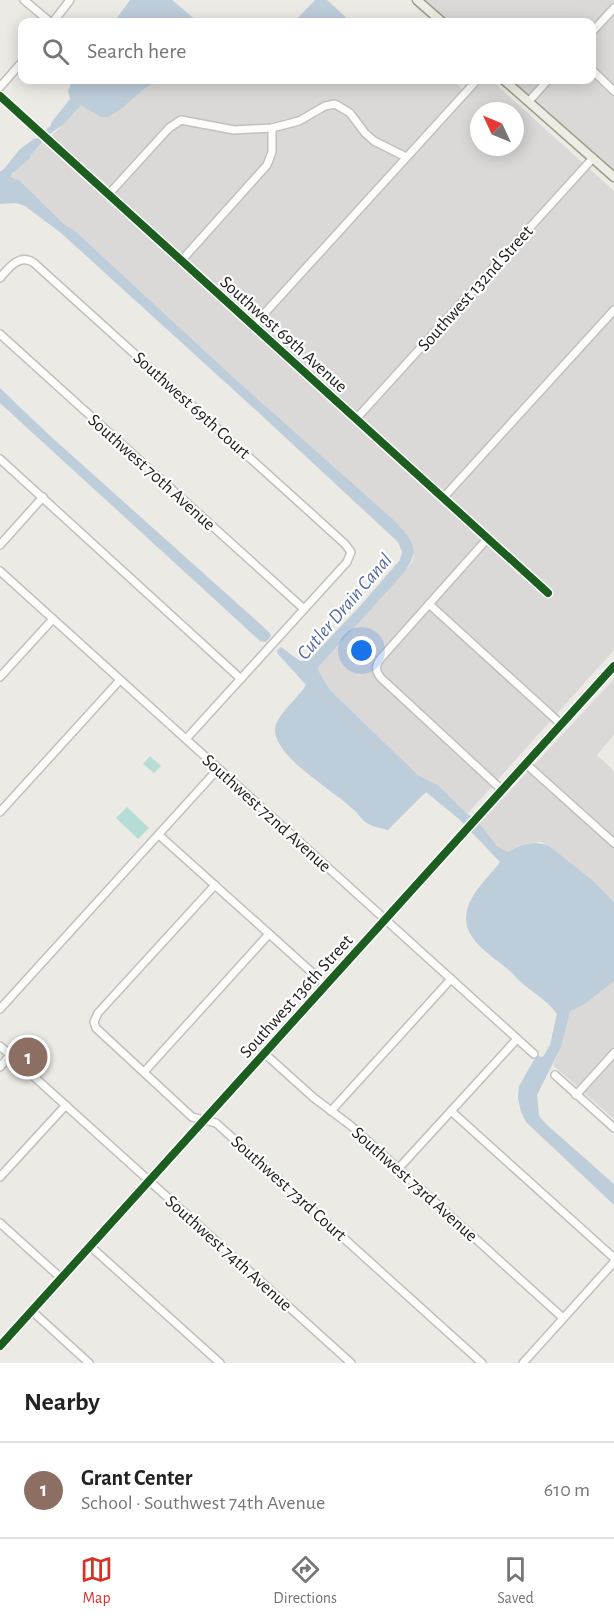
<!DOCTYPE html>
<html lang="en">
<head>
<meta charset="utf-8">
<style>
  body { margin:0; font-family:"Alegreya Sans",sans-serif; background:#f2f2f2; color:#222 }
  .compass { position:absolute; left:470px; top:102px; width:54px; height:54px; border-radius:50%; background:#fff; box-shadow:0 3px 15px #0003; rotate:314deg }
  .you { position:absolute; left:362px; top:651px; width:21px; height:21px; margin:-15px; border:4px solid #fff; border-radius:50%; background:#1a73e8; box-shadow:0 0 0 9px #1a73e833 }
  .badge { display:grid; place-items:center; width:39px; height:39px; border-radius:50%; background:#d93025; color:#fff; font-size:20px; font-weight:700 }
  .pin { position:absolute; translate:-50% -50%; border:3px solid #fff; box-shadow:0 2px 6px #0006 }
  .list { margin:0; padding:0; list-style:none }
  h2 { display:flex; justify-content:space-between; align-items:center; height:78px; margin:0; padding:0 24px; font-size:26px }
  h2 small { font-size:20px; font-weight:400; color:#767676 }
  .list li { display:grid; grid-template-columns:39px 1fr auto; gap:18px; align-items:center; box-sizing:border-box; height:96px; padding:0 24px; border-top:2px solid #e0e0e0 }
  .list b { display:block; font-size:22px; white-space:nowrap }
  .list p { margin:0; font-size:20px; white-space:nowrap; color:#767676 }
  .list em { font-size:20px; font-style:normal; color:#767676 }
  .icon { flex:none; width:33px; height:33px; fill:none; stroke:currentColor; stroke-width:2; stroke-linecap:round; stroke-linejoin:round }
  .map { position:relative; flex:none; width:614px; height:1363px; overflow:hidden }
  .search { position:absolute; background:#fff; box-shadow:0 3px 15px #0003; left:18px; right:18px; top:18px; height:66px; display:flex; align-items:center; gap:15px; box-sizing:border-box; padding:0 21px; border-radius:12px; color:#767676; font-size:22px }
  .sheet { height:174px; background:#fff }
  nav { display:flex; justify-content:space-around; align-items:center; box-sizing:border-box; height:84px; border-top:2px solid #e0e0e0; background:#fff; font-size:16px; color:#767676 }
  nav a { display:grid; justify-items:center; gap:3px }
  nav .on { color:#d93025 }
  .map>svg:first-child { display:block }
</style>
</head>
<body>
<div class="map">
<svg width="614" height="1363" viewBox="0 0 614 1363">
  <rect width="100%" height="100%" fill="#ebeae5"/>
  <g fill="#dad9d7" fill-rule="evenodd">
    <polygon points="420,0 614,0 614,174 507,80 592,80 592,22 444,22"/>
    <path d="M159 80H427L453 81 467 93 481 80H491L614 191V650L467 814 439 786 418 775 330 690 318 670 319 666 329 653 403 574 412 562 414 556 396 522 233 377 74 230 65 225 20 181 11 177 20 165 62 126 81 104 91 110H120L144 89ZM479 111H515V147H479Z"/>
    <polygon points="614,679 614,735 597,755 614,771 614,902 549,846 541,842 529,843 518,846 506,853 494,843 479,824"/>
    <polygon points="614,981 614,1119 553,1065 561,1047 570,1012 585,1004"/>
  </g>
  <g fill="#b6ddd5">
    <polygon points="150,756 161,766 154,773 143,764"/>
    <polygon points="127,807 149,828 138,839 116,818"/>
  </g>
  <g fill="#bdcdda">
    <polygon points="130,0 172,0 198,22 114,22"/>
    <polygon points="315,0 327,0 351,22 294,22"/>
    <polygon points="73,80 159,80 144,89 120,110 108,117 101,117 81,105 62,126 54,130 51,128 51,123 70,99 68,91"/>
    <path d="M35 138 42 143 31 155 30 158 12 174 11 177 20 181 65 225 74 230 233 377 396 522C414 543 421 549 403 574L319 666 318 670 330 690 418 775 439 786 467 814 475 818 497 846 508 852C521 844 534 840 549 846L592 880 614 902V981L585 1004 570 1012 561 1047 537 1095 539 1116 546 1124 614 1184V1205L526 1122 521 1112 518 1098 519 1086 534 1060 537 1056 543 1057 550 1045 557 1014C548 1001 535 994 523 984 518 980 514 975 510 971 493 956 460 939 467 911 471 892 489 877 500 862L459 819 426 792 388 830C381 828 373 827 367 823 361 820 359 814 354 810 335 791 275 758 275 730 275 716 299 697 306 685L278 654 277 650 281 647 300 661H308L360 606 400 560 402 552 398 542 258 412 61 233 25 206 16 203 0 204V172L4 169 20 149Z"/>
    <polygon points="0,388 48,434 269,632 271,636 266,642 260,641 0,403"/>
  </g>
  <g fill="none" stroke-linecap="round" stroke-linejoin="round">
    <polyline stroke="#bdcdda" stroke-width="6" points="34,145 58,123"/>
    <g stroke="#c1c0be" stroke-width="10">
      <g id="minor">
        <polyline points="24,0 50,22"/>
        <polyline points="53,22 70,0"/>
        <polyline points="592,32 614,8"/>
        <polyline points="592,70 614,91"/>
        <polyline points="0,87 22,62"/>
        <polyline points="0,96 548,593"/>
        <polyline points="529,101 548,80"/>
        <polyline points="108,195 169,128 181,120 234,130 272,128 299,121 325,106 335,104 350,113 365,133 374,141 406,157"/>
        <polyline points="181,261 267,165 272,152 272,128"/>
        <path d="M0 278C9 267 20 253 34 263L302 505 345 544 351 552 347 562 186 739"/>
        <polyline points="253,326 477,80"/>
        <polyline points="0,334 304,609"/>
        <polyline points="356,419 593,158"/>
        <polyline points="0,459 241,679"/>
        <polyline points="443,498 614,310"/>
        <path d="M488 538 381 658C375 665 375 671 381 678L502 790"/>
        <polyline points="0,545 43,497"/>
        <polyline points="0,571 534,1054"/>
        <polyline points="429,604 561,724"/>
        <polyline points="0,677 53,619"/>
        <polyline points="526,764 614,843"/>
        <polyline points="0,812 120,680"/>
        <polyline points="159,835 326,985"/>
        <polyline points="215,885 98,1013 94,1022 96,1028 192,1117 216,1123 482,1363"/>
        <polyline points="0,1009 218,769"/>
        <polyline points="0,1046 351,1363"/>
        <polyline points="264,1053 314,1098 350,1125 563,1318"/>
        <polyline points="0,1067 10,1055"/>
        <polyline points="144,1072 269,934"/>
        <polyline points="555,1075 614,1128"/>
        <polyline points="576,1095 614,1053"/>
        <polyline points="331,1111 451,979"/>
        <polyline points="451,1111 614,1258"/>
        <polyline points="398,1169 517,1039"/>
        <polyline points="0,1177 66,1105"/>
        <polyline points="0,1223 61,1278"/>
        <polyline points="90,1246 220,1363"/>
        <polyline points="32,1311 89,1363"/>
        <polyline points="0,1346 614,666"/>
        <polyline points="523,1363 614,1262"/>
      </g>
    </g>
    <g stroke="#9e9b85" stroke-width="11">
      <g id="major">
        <polyline points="417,0 442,22"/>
        <polyline points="504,80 614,177"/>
      </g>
    </g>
    <use href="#minor" stroke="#fcfcfb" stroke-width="7"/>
    <use href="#major" stroke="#eeede5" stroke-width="8"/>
    <g stroke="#fff" stroke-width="11">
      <g id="cycleway">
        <polyline points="0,96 548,593"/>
        <polyline points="0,1346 614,666"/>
      </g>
    </g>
    <use href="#cycleway" stroke="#1b5e20" stroke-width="8"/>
  </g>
  <g text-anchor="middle" stroke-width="4.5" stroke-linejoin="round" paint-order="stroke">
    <g font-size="18" fill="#1d1d1d" stroke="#fff">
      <text transform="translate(475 288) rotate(-48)" y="6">Southwest 132nd Street</text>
      <text transform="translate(284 334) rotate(42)" y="6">Southwest 69th Avenue</text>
      <text transform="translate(192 405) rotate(42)" y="6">Southwest 69th Court</text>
      <text transform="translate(152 472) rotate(42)" y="6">Southwest 70th Avenue</text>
      <text transform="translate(267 813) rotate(42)" y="6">Southwest 72nd Avenue</text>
      <text transform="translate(296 996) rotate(-48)" y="6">Southwest 136th Street</text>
      <text transform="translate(415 1184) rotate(42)" y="6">Southwest 73rd Avenue</text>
      <text transform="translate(289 1188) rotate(42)" y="6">Southwest 73rd Court</text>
      <text transform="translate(229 1253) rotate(42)" y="6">Southwest 74th Avenue</text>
    </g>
    <g font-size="20" font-style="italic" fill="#5469a1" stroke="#fff">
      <text transform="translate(344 606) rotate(-49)" y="7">Cutler Drain Canal</text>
    </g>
  </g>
</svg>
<svg class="compass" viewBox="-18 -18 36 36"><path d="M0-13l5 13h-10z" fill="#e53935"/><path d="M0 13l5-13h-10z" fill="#767676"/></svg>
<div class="you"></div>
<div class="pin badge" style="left:28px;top:1057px;background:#8d6e63">1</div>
<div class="search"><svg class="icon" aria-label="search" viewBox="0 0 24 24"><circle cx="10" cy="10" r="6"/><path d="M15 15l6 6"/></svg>Search here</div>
</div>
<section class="sheet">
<h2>Nearby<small></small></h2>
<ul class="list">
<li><span class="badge" style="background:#8d6e63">1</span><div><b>Grant Center</b><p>School · Southwest 74th Avenue</p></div><em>610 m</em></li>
</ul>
</section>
<nav>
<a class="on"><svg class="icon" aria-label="map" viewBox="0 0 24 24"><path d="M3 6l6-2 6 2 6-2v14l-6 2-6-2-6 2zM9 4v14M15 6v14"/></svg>Map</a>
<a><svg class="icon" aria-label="directions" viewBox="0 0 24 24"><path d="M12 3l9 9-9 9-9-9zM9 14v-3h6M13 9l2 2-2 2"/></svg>Directions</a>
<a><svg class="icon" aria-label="saved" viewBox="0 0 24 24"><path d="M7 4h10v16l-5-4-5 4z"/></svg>Saved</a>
</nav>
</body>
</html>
